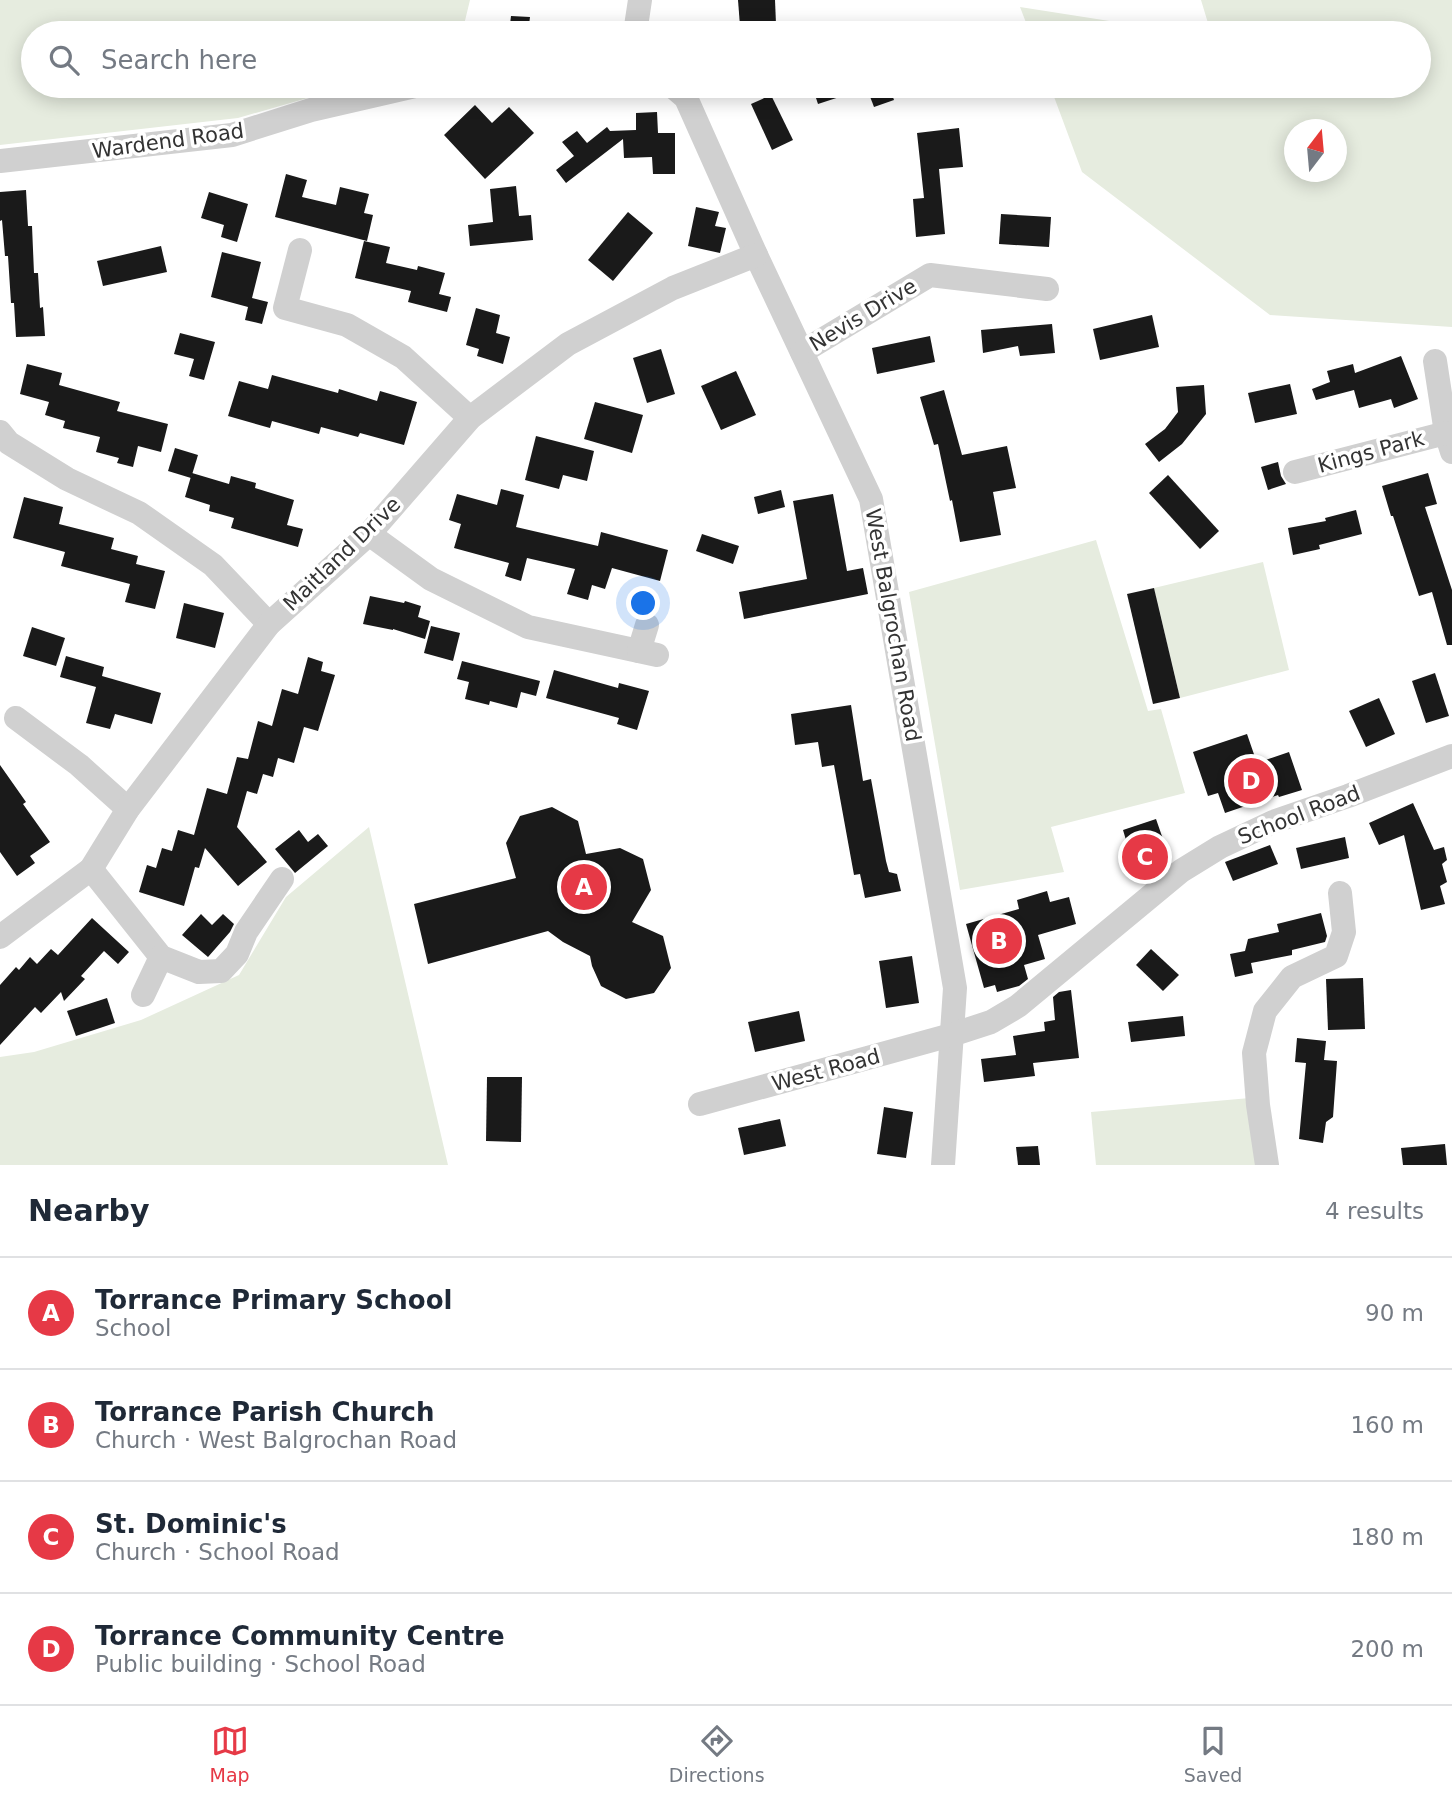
<!DOCTYPE html>
<html lang="en">
<head>
<meta charset="utf-8">
<style>
  body { margin:0; font-family:"DejaVu Sans",sans-serif; background:#f2f2f3; color:#1f2937 }
  .compass { position:absolute; left:1284px; top:119px; width:63px; height:63px; border-radius:50%; background:#fff; box-shadow:0 4px 18px #0003; rotate:16deg }
  .you { position:absolute; left:644px; top:604px; width:24px; height:24px; margin:-18px; border:5px solid #fff; border-radius:50%; background:#1a73e8; box-shadow:0 0 0 10px #1a73e833 }
  .badge { display:grid; place-items:center; width:46px; height:46px; border-radius:50%; background:#e63946; color:#fff; font-size:23px; font-weight:700 }
  .pin { position:absolute; translate:-50% -50%; border:4px solid #fff; box-shadow:0 2px 7px #0006 }
  .list { margin:0; padding:0; list-style:none }
  h2 { display:flex; justify-content:space-between; align-items:center; height:91px; margin:0; padding:0 28px; font-size:30px }
  h2 small { font-size:23px; font-weight:400; color:#747a83 }
  .list li { display:grid; grid-template-columns:46px 1fr auto; gap:21px; align-items:center; box-sizing:border-box; height:112px; padding:0 28px; border-top:2px solid #e0e1e3 }
  .list b { display:block; font-size:26px; white-space:nowrap }
  .list p { margin:0; font-size:23px; white-space:nowrap; color:#747a83 }
  .list em { font-size:23px; font-style:normal; color:#747a83 }
  .icon { flex:none; width:38px; height:38px; fill:none; stroke:currentColor; stroke-width:2; stroke-linecap:round; stroke-linejoin:round }
  .map { position:relative; flex:none; width:1452px; height:1165px; overflow:hidden }
  .search { position:absolute; background:#fff; box-shadow:0 4px 18px #0003; left:21px; right:21px; top:21px; height:77px; display:flex; align-items:center; gap:18px; box-sizing:border-box; padding:0 24px; border-radius:38px; color:#747a83; font-size:26px }
  .sheet { height:539px; background:#fff }
  nav { display:flex; justify-content:space-around; align-items:center; box-sizing:border-box; height:98px; border-top:2px solid #e0e1e3; background:#fff; font-size:19px; color:#747a83 }
  nav a { display:grid; justify-items:center; gap:4px }
  nav .on { color:#e63946 }
  .map>svg:first-child { display:block }
</style>
</head>
<body>
<div class="map">
<svg width="1452" height="1165" viewBox="0 0 1452 1165">
  <rect width="100%" height="100%" fill="#fff"/>
  <g fill="#e6ecdf" fill-rule="evenodd">
    <polygon points="0,0 470,0 462,33 33,33 33,86 349,86 238,118 0,145"/>
    <path d="M1201 0H1452V327L1270 315 1082 172 1050 86H1419V33H1211ZM1294 130H1336V172H1294Z"/>
    <polygon points="1020,7 1186,33 1030,33"/>
    <polygon points="1096,540 1148,711 1161,709 1185,793 1051,827 1064,872 960,890 909,592"/>
    <polygon points="1263,562 1289,670 1180,698 1154,588"/>
    <polygon points="369,827 448,1165 0,1165 0,1057 34,1052 141,1020 239,975 286,897"/>
    <polygon points="1250,1098 1256,1165 1096,1165 1091,1112"/>
  </g>
  <g fill="#1a1a1a">
    <polygon points="738,0 775,0 776,24 740,26"/>
    <polygon points="511,16 530,17 528,33 509,33"/>
    <polygon points="812,86 864,86 864,89 818,104"/>
    <polygon points="866,86 889,86 894,100 874,107"/>
    <polygon points="771,95 793,140 772,150 751,104"/>
    <polygon points="475,105 492,123 509,107 534,133 485,179 444,135"/>
    <polygon points="657,112 658,133 675,133 675,174 653,174 652,157 624,158 623,139 566,183 556,170 574,156 562,142 577,131 587,143 607,127 610,131 636,130 636,113"/>
    <polygon points="959,128 963,167 939,169 945,234 916,237 913,199 924,198 917,133"/>
    <polygon points="286,174 307,180 302,197 336,205 340,187 369,194 364,213 373,215 367,241 275,217"/>
    <polygon points="516,186 519,216 531,215 533,240 470,246 468,225 493,222 490,189"/>
    <polygon points="26,190 28,226 32,226 34,273 38,273 40,308 43,307 45,336 16,337 14,303 11,303 8,256 5,256 2,220 0,221 0,192"/>
    <polygon points="209,192 248,204 237,242 221,237 224,225 201,218"/>
    <polygon points="696,207 719,212 715,226 726,228 720,253 688,246"/>
    <polygon points="628,212 653,233 613,281 588,260"/>
    <polygon points="1001,214 1051,217 1049,247 999,244"/>
    <polygon points="364,241 390,247 386,263 417,270 418,266 445,273 439,294 451,297 447,312 408,302 411,291 355,278"/>
    <polygon points="161,246 167,272 103,286 97,261"/>
    <polygon points="222,252 261,262 252,298 268,302 262,324 245,320 248,307 211,297"/>
    <polygon points="476,308 500,315 496,333 510,337 503,364 477,356 479,349 466,345"/>
    <polygon points="1152,315 1159,347 1100,360 1093,329"/>
    <polygon points="1052,324 1055,353 1020,356 1018,346 983,353 981,330"/>
    <polygon points="180,333 215,342 204,380 189,376 194,359 174,354"/>
    <polygon points="930,336 935,362 877,374 872,348"/>
    <polygon points="661,349 675,394 647,403 633,358"/>
    <polygon points="1401,356 1418,399 1394,408 1391,399 1359,408 1354,390 1316,400 1312,389 1330,382 1327,371 1353,364 1355,373"/>
    <polygon points="27,364 62,373 59,385 120,402 117,411 168,424 161,452 138,446 133,467 117,463 119,458 96,452 100,437 63,428 65,421 45,415 49,402 20,394"/>
    <polygon points="736,371 756,415 721,430 701,386"/>
    <polygon points="272,375 338,393 339,389 377,401 380,391 417,402 404,445 360,433 358,437 321,427 319,434 272,421 270,428 228,416 239,381 268,389"/>
    <polygon points="1290,384 1297,414 1255,423 1248,393"/>
    <polygon points="1204,385 1206,414 1182,444 1159,462 1145,444 1165,429 1178,412 1176,387"/>
    <polygon points="944,390 962,455 1007,446 1016,488 993,492 1001,535 960,542 952,500 950,501 938,444 934,445 920,397"/>
    <polygon points="595,402 643,415 632,453 584,439"/>
    <polygon points="536,436 594,451 587,481 563,475 559,489 525,480"/>
    <polygon points="175,448 198,455 191,478 168,471"/>
    <polygon points="1278,462 1281,476 1286,484 1268,490 1261,467"/>
    <polygon points="192,473 229,484 231,476 256,483 255,488 294,500 287,525 303,529 298,547 231,528 234,518 209,511 210,505 185,497"/>
    <polygon points="1428,473 1437,504 1425,507 1452,590 1452,645 1447,645 1432,592 1419,596 1393,516 1391,516 1382,486"/>
    <polygon points="1168,475 1219,531 1200,549 1149,493"/>
    <polygon points="501,489 524,495 516,527 598,546 601,532 668,550 660,581 612,568 605,589 592,585 588,600 567,594 575,569 527,558 521,581 505,576 509,563 454,548 461,524 449,520 457,494 497,505"/>
    <polygon points="781,490 785,507 758,514 754,497"/>
    <polygon points="833,494 847,571 863,568 868,594 744,619 739,592 807,579 793,501"/>
    <polygon points="24,497 63,507 59,524 114,538 111,549 138,556 136,564 165,571 155,609 125,602 130,584 61,566 65,552 13,538"/>
    <polygon points="1356,510 1362,534 1319,545 1320,549 1293,555 1288,528 1326,521 1325,518"/>
    <polygon points="702,534 739,546 733,564 696,551"/>
    <polygon points="1154,588 1180,698 1153,704 1127,594"/>
    <polygon points="370,596 404,603 405,601 421,606 418,617 430,621 425,639 393,629 393,630 363,624"/>
    <polygon points="184,603 224,613 215,648 176,638"/>
    <polygon points="431,626 460,633 453,661 424,653"/>
    <polygon points="32,627 65,638 56,666 23,656"/>
    <polygon points="66,656 104,667 102,676 161,693 152,724 115,714 110,729 86,723 96,687 60,677"/>
    <polygon points="308,657 323,662 321,671 335,675 318,731 304,727 294,763 278,758 273,777 263,774 257,794 247,791 237,827 267,862 238,886 205,848 199,868 195,867 184,906 139,892 147,865 156,868 162,848 172,851 178,830 194,835 207,788 227,794 237,757 248,759 258,721 272,726 282,689 298,694"/>
    <polygon points="462,661 540,681 536,696 521,692 517,708 490,701 489,705 465,699 469,682 457,679"/>
    <polygon points="554,670 618,688 619,683 649,691 637,730 617,724 619,718 546,698"/>
    <polygon points="1435,673 1449,716 1426,723 1412,681"/>
    <polygon points="1379,698 1395,734 1366,747 1349,711"/>
    <polygon points="851,705 863,781 871,779 886,861 889,872 897,874 901,891 865,898 860,874 854,875 834,765 822,767 818,742 795,745 791,714"/>
    <polygon points="1247,734 1257,763 1289,752 1302,790 1279,797 1278,795 1225,813 1218,793 1208,796 1193,752"/>
    <polygon points="0,765 26,802 23,804 50,842 30,856 35,863 17,876 0,852"/>
    <polygon points="1413,803 1434,850 1444,847 1447,860 1442,864 1447,882 1440,886 1445,904 1421,910 1404,835 1379,845 1369,823"/>
    <polygon points="552,807 578,821 586,854 620,848 643,859 651,890 632,922 663,936 671,968 654,993 626,999 601,986 592,966 590,956 563,942 548,931 428,964 414,904 516,878 506,843 520,816"/>
    <polygon points="1156,819 1164,842 1156,845 1163,867 1159,870 1137,877 1123,830"/>
    <polygon points="299,830 308,842 318,834 328,846 295,873 275,849"/>
    <polygon points="1345,837 1349,858 1301,869 1296,848"/>
    <polygon points="1270,845 1278,864 1233,881 1225,862"/>
    <polygon points="1047,891 1050,902 1069,897 1076,924 1038,935 1045,959 1024,965 1028,979 1019,986 997,992 995,985 984,988 966,924 1019,909 1017,900"/>
    <polygon points="1321,913 1327,936 1325,942 1292,950 1292,955 1251,963 1253,973 1235,977 1230,954 1245,951 1248,939 1279,932 1277,924"/>
    <polygon points="201,914 212,925 223,914 234,924 230,932 208,957 182,935"/>
    <polygon points="92,918 129,952 118,964 104,951 81,976 85,979 64,1001 61,992 41,1013 35,1007 0,1045 0,985 16,967 19,970 30,957 37,964 51,949 58,955"/>
    <polygon points="1151,949 1179,975 1163,991 1136,965"/>
    <polygon points="912,956 919,1003 886,1008 879,961"/>
    <polygon points="1363,978 1365,1029 1328,1030 1326,979"/>
    <polygon points="1071,990 1079,1058 1033,1063 1035,1076 984,1082 981,1059 1016,1055 1013,1036 1045,1031 1044,1022 1055,1020 1053,997 1059,992"/>
    <polygon points="107,998 115,1023 76,1036 67,1011"/>
    <polygon points="799,1011 805,1041 755,1052 748,1022"/>
    <polygon points="1183,1016 1185,1036 1131,1042 1128,1022"/>
    <polygon points="1297,1038 1326,1041 1324,1060 1337,1061 1333,1117 1326,1122 1323,1143 1299,1139 1306,1063 1295,1062"/>
    <polygon points="487,1077 522,1077 521,1142 486,1141"/>
    <polygon points="884,1107 913,1112 906,1158 877,1154"/>
    <polygon points="780,1119 786,1146 744,1155 738,1128"/>
    <polygon points="1445,1144 1447,1165 1403,1165 1401,1148"/>
    <polygon points="1038,1146 1040,1165 1018,1165 1016,1147"/>
  </g>
  <g fill="none" stroke-linecap="round" stroke-linejoin="round">
    <g stroke="#d0d0d0" stroke-width="24">
      <polyline points="635,33 640,0"/>
      <polyline points="672,86 686,98 756,255 871,499 955,988 943,1165"/>
      <polyline points="0,161 232,135 311,110 415,86"/>
      <polyline points="300,250 285,308 347,325 403,357 470,418"/>
      <polyline points="802,352 930,275 1047,289"/>
      <polyline points="1435,361 1446,433 1452,452"/>
      <polyline points="0,432 9,443 67,479 139,513 213,565 269,624"/>
      <polyline points="1295,472 1446,433"/>
      <polyline points="369,534 431,579 528,627 657,655"/>
      <polyline points="639,651 647,625"/>
      <polyline points="16,718 79,765 128,809"/>
      <polyline points="91,869 161,957 199,972 221,971 237,954 246,932 282,879"/>
      <polyline points="0,937 91,869 128,809 269,624 369,534 470,418 568,344 673,288 756,255"/>
      <polyline points="143,995 161,957"/>
      <polyline points="700,1104 951,1035 991,1022 1018,1006 1181,871 1220,847 1273,822 1348,796 1452,756"/>
      <polyline points="1267,1165 1258,1105 1254,1053 1265,1011 1292,977 1336,956 1344,932 1340,893"/>
    </g>
  </g>
  <g text-anchor="middle" stroke-width="7" stroke-linejoin="round" paint-order="stroke">
    <g font-size="21" fill="#333" stroke="#fff">
      <text transform="translate(168 141) rotate(-8)" y="7">Wardend Road</text>
      <text transform="translate(863 315) rotate(-31)" y="7">Nevis Drive</text>
      <text transform="translate(1371 452) rotate(-15)" y="7">Kings Park</text>
      <text transform="translate(342 554) rotate(-44)" y="7">Maitland Drive</text>
      <text transform="translate(893 625) rotate(80)" y="7">West Balgrochan Road</text>
      <text transform="translate(1299 815) rotate(-21)" y="7">School Road</text>
      <text transform="translate(826 1070) rotate(-15)" y="7">West Road</text>
    </g>
  </g>
</svg>
<svg class="compass" viewBox="-18 -18 36 36"><path d="M0-13l5 13h-10z" fill="#e53935"/><path d="M0 13l5-13h-10z" fill="#747a83"/></svg>
<div class="you"></div>
<div class="pin badge" style="left:584px;top:887px">A</div>
<div class="pin badge" style="left:999px;top:941px">B</div>
<div class="pin badge" style="left:1145px;top:857px">C</div>
<div class="pin badge" style="left:1251px;top:781px">D</div>
<div class="search"><svg class="icon" aria-label="search" viewBox="0 0 24 24"><circle cx="10" cy="10" r="6"/><path d="M15 15l6 6"/></svg>Search here</div>
</div>
<section class="sheet">
<h2>Nearby<small>4 results</small></h2>
<ul class="list">
<li><span class="badge">A</span><div><b>Torrance Primary School</b><p>School</p></div><em>90 m</em></li>
<li><span class="badge">B</span><div><b>Torrance Parish Church</b><p>Church · West Balgrochan Road</p></div><em>160 m</em></li>
<li><span class="badge">C</span><div><b>St. Dominic's</b><p>Church · School Road</p></div><em>180 m</em></li>
<li><span class="badge">D</span><div><b>Torrance Community Centre</b><p>Public building · School Road</p></div><em>200 m</em></li>
</ul>
</section>
<nav>
<a class="on"><svg class="icon" aria-label="map" viewBox="0 0 24 24"><path d="M3 6l6-2 6 2 6-2v14l-6 2-6-2-6 2zM9 4v14M15 6v14"/></svg>Map</a>
<a><svg class="icon" aria-label="directions" viewBox="0 0 24 24"><path d="M12 3l9 9-9 9-9-9zM9 14v-3h6M13 9l2 2-2 2"/></svg>Directions</a>
<a><svg class="icon" aria-label="saved" viewBox="0 0 24 24"><path d="M7 4h10v16l-5-4-5 4z"/></svg>Saved</a>
</nav>
</body>
</html>
